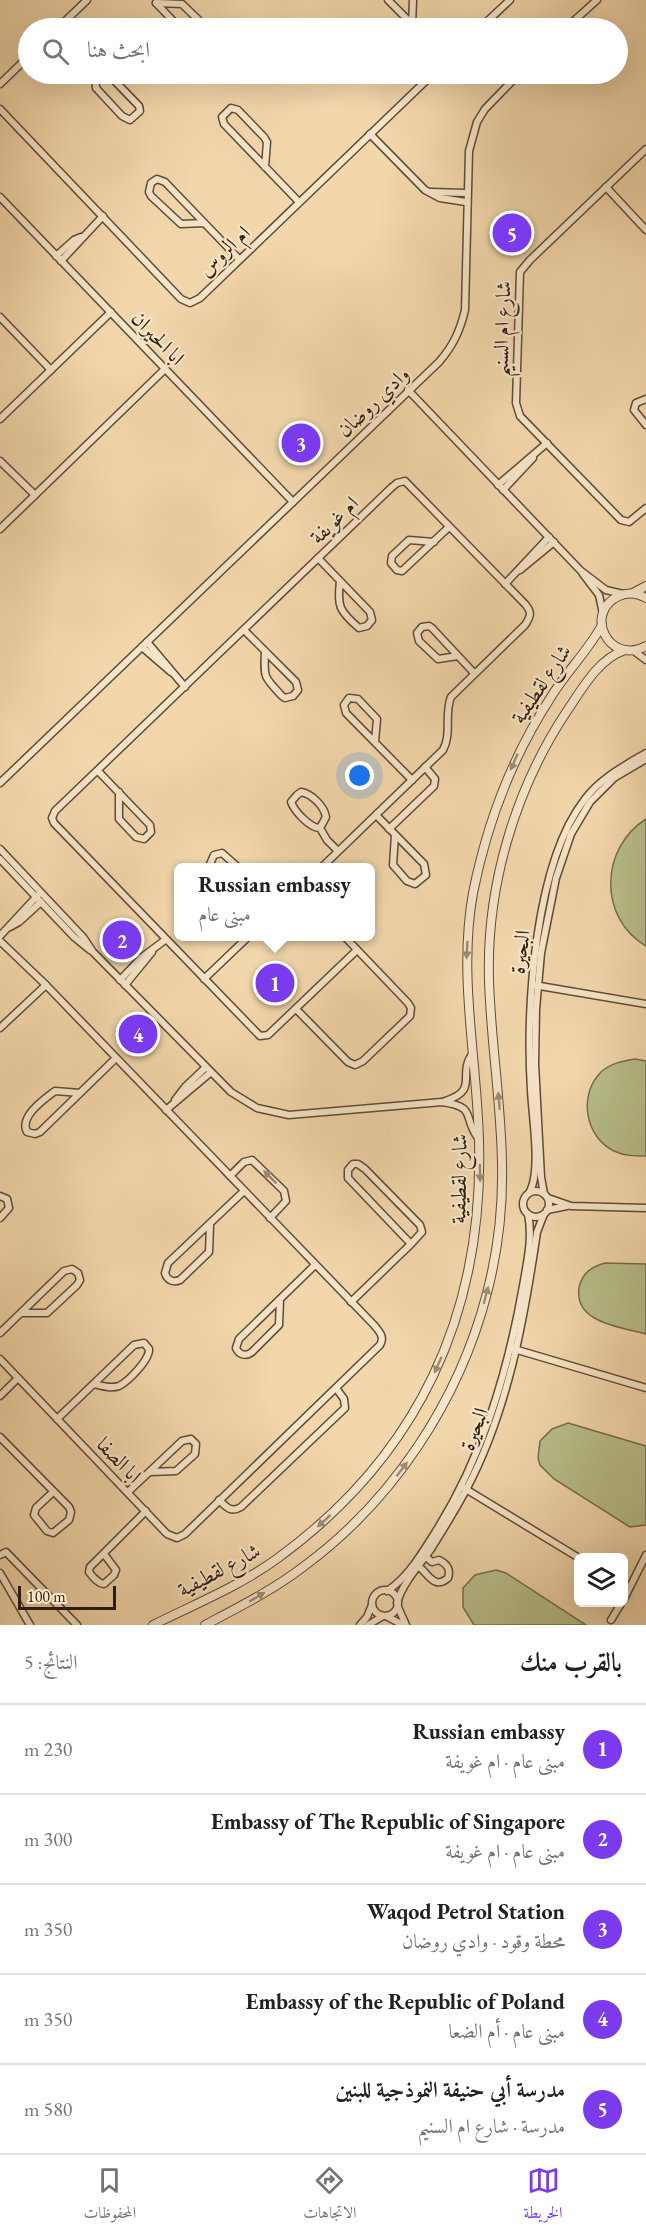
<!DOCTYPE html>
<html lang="ar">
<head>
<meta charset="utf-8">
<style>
  body { margin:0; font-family:"EB Garamond",Amiri,serif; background:#f2f2f2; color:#202124; direction:rtl }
  .controls { position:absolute; right:18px; bottom:18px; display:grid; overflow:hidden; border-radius:9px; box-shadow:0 6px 24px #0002 }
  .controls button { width:54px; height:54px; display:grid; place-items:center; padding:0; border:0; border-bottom:2px solid #e0e0e0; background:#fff; color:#202124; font:30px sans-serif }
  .scale { position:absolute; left:18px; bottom:15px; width:98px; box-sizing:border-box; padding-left:6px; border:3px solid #2e1e0f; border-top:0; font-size:16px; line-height:21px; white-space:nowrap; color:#2e1e0f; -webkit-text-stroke:4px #f7e5c9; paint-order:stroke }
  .you { position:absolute; left:360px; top:776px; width:21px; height:21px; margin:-15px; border:4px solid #fff; border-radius:50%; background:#1a73e8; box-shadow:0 0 0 9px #1a73e833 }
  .badge { display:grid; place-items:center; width:39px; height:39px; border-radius:50%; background:#7c3aed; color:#fff; font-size:20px; font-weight:700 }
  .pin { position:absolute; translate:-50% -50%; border:3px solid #fff; box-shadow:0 2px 6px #0006 }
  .popup { position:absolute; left:174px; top:863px; width:201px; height:78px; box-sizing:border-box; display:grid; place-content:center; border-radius:9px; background:#fff; filter:drop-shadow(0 2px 4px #0005); font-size:20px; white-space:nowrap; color:#757577 }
  .popup b { font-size:22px; color:#202124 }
  .popup::after { content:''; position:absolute; left:50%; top:100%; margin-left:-12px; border:12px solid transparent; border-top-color:#fff }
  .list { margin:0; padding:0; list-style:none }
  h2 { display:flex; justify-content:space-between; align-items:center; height:78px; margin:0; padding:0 24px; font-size:26px }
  h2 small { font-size:20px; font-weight:400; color:#757577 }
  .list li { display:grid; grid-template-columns:39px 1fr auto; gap:18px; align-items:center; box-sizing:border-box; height:90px; padding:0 24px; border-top:2px solid #e0e0e0 }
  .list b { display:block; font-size:22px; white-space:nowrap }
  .list p { margin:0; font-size:20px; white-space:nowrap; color:#757577 }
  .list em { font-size:20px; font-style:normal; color:#757577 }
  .icon { flex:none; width:33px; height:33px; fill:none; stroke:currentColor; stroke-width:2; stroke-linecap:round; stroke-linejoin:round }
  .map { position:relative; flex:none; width:646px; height:1625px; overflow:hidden; direction:ltr }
  .search { position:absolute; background:#fff; box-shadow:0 6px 24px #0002; left:18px; right:18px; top:18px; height:66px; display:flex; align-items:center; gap:15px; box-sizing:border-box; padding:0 21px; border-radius:33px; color:#757577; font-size:22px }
  .sheet { height:528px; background:#fff }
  nav { display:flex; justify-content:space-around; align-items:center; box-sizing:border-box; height:84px; border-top:2px solid #e0e0e0; background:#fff; font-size:16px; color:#757577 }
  nav a { display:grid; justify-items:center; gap:3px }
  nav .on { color:#7c3aed }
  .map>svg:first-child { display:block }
</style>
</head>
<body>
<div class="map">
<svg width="646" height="1625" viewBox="0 0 646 1625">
  <rect width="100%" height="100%" fill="#f3d7ac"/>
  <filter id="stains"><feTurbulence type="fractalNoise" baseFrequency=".00333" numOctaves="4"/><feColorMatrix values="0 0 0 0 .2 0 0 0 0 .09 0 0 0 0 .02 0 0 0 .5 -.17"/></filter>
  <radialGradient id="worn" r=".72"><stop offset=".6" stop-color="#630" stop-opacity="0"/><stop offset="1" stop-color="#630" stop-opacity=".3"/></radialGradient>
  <g fill="#b8bf8c" stroke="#736e4e" stroke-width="1.5">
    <path d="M646 819V946C598 918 600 848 646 819Z"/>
    <path d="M635 1059 646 1061V1156C635 1156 624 1156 614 1151 585 1137 578 1095 601 1072 611 1063 623 1061 635 1059Z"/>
    <path d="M605 1263 646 1264V1334C621 1327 574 1323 579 1288 582 1273 591 1267 605 1263Z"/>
    <polygon points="568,1423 646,1446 646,1525 630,1527 554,1479 540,1465 538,1458 540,1441 552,1429"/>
    <polygon points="496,1570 506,1573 586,1625 474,1625 463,1607 463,1588 475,1575"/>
  </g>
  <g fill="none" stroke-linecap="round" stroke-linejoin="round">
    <g stroke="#5f4c36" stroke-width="9">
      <g id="minor">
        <polyline points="388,0 416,28"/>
        <polyline points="156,3 182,4 207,28"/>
        <polyline points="156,3 180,28"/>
        <polyline points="412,25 413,0"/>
        <polyline points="58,28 87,0"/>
        <polyline points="480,28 510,0"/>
        <polyline points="566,28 597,0"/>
        <polyline points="95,74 96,88 122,116 130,120 140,111 139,106 108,74"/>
        <polyline points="0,84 28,57"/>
        <polyline points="0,109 181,299 190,303 200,298 433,74"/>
        <polyline points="370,134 425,190 440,198 466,202"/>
        <polyline points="646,149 530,260 520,272 516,403 520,416 621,520 629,522 646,508"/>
        <polyline points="265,167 267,142 264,137 238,110 231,108 222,117 224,124 299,202"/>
        <polyline points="606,187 646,230"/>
        <polyline points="431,192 466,193"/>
        <polyline points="0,197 293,502"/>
        <polyline points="204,223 181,224 151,196 149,192 151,183 157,179 165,182 239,259"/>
        <polyline points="56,256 74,240 81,237"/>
        <polyline points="61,261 103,216"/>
        <polyline points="0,317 51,370"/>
        <polyline points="408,390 581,571 606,590 623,594"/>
        <polyline points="646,399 636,403 634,410 646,425"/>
        <polyline points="0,419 111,312"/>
        <polyline points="0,461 35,495"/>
        <polyline points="498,485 547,443"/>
        <polyline points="503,490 533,458"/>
        <polyline points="0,529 165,369"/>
        <polyline points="434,542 409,540 392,556 391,563 397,570 402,571 449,527"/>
        <path d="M318 558 370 612 372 620 367 626 359 628C339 611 337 606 340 581"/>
        <polyline points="520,570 554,542"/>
        <polyline points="583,574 599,595 603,614"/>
        <polyline points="505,584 549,537"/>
        <path d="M244 630 296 682 298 690 293 696 285 698 282 696C263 676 264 678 265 651"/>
        <polyline points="147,642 185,687"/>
        <polyline points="142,647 171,672"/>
        <polyline points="634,651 646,660"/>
        <polyline points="458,656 438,659 419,641 417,633 422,627 429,626 432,628 474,673"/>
        <polyline points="375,742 377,719 358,699 349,698 344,705 346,713 412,780"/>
        <polyline points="98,771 150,825 151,832 144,839 136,837 119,819 119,792"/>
        <path d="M0 783 439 362C453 346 460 331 465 310L469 151 477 122 485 109 519 74"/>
        <polyline points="376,815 424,864 426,875 415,884 407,881 393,865 395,835"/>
        <path d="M320 828 326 817C324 806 312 794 301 792L297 795 291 802C295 812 310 828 320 828L327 840 338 851"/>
        <polyline points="389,829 434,786 435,779 425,767"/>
        <path d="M0 849 83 937 93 952 231 1092 257 1108 289 1115 442 1102C478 1107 462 1117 478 1138"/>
        <polyline points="0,859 74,937 90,950"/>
        <polyline points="213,868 210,864 214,855 222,853 239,868"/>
        <path d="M321 868 443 750C452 734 444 714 451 697L525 625C531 616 532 612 525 604L405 481 397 483 391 488 55 811 52 818 54 823 260 1036 268 1035 357 950"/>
        <polyline points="10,927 19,922 41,902"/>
        <polyline points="0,936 38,895"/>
        <path d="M0 941 46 985 374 1325C379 1331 385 1337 380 1345L185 1534 177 1538 167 1534 0 1359"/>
        <polyline points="204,979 249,936"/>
        <polyline points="120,980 141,958 165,940"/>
        <polyline points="125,985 152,952"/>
        <polyline points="534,985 646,1004"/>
        <polyline points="296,1009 348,1062 355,1065 363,1061 410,1016 411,1008 408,1003 344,936"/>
        <polyline points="0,1028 46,985"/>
        <path d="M80 1093 55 1091C43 1100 19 1117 27 1132L35 1134 40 1132 116 1058"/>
        <polyline points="175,1100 185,1087 205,1068"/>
        <path d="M445 1101C480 1090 457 1075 472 1054"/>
        <polyline points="166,1110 210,1073"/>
        <polyline points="230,1176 244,1162 252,1160 284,1191 286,1201 270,1218"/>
        <circle cx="536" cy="1204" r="13"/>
        <path d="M529 1193C542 1172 532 1116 531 1090 526 1010 534 864 585 799 601 778 624 766 646 753"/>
        <polyline points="544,1194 541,1177 535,1064 536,1009 541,953 556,878 571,834 590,802 614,778 646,759"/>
        <polyline points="0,1196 7,1199 9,1208 0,1218"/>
        <polyline points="548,1198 571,1206 646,1208"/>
        <polyline points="547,1210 567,1206"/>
        <path d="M210 1225 209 1252 180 1280C173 1283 167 1280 165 1273L168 1263 244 1191"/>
        <path d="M280 1299 279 1325 252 1352C246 1357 239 1355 236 1348L239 1339 315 1265"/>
        <polyline points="351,1302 411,1244 422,1232 420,1225 365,1169 358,1164 353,1164 348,1170 348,1178 411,1244"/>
        <polyline points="0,1333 64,1271 72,1269 78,1273 80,1280 77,1285 47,1313 22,1313"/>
        <polyline points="514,1349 646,1388"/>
        <polyline points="0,1396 18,1378"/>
        <path d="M57 1419 134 1345 144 1343 149 1349C150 1359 129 1381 119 1386 111 1389 102 1386 94 1384"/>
        <polyline points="0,1437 69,1507 71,1512 69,1520 53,1533 47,1531 34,1515 36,1508 53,1492"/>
        <polyline points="464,1488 579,1558"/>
        <polyline points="128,1492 182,1441 191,1439 196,1444 195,1454 176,1471 150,1472"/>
        <path d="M219 1500C226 1507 231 1513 241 1507L345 1408 344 1399 336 1388"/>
        <path d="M104 1554 116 1570 114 1575 104 1584C97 1583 93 1577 89 1572L90 1567 146 1511"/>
        <polyline points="0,1555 6,1552 77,1625"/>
        <path d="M418 1566C429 1574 434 1590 448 1578 451 1569 447 1564 439 1560L432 1562 425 1556"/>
        <polyline points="0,1573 30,1625"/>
        <circle cx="385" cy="1603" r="13"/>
        <path d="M387 1591C406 1579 419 1558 431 1539 481 1462 507 1376 523 1286 527 1262 533 1238 528 1214"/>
        <polyline points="624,1599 646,1555"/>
        <path d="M397 1603C403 1582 419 1566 431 1549 443 1530 455 1510 466 1490 508 1411 524 1320 537 1232L544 1214"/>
        <polyline points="398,1607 406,1625"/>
        <polyline points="386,1616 403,1625"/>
        <polyline points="611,1620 622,1602"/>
        <polyline points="360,1625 367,1617 372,1605"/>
        <polyline points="368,1625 383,1616"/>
      </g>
    </g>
    <g stroke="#5f4c36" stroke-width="10">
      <g id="tertiary">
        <polyline points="633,593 646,586"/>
        <path d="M646 598C637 593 628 592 619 596 583 612 608 666 646 646"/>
        <path d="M153 1625C195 1604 240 1586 278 1558 419 1455 484 1313 479 1141 477 1058 458 976 473 893 487 823 512 757 551 697 566 672 588 651 602 625"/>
        <path d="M205 1625C239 1607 273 1590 303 1567 393 1501 459 1401 487 1293 498 1251 503 1206 502 1163 501 1102 491 1042 489 981 486 887 515 789 567 711 582 689 598 659 625 650"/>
      </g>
    </g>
    <use href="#minor" stroke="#f7e5c9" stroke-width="6"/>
    <use href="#tertiary" stroke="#f7e5c9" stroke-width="8"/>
  </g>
  <defs><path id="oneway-solid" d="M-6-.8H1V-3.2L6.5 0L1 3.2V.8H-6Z" transform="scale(1.5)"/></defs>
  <g fill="#9d8b75">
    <use href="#oneway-solid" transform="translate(514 762) rotate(114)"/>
    <use href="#oneway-solid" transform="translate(467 950) rotate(93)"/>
    <use href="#oneway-solid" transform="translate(499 1101) rotate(-95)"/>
    <use href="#oneway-solid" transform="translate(480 1173) rotate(89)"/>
    <use href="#oneway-solid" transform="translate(270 1177) rotate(-135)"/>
    <use href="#oneway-solid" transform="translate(486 1295) rotate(-75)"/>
    <use href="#oneway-solid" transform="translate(438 1365) rotate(114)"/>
    <use href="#oneway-solid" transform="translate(402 1469) rotate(-53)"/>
    <use href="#oneway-solid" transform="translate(324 1521) rotate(138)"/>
    <use href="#oneway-solid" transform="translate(257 1597) rotate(-31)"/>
  </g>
  <g text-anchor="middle" stroke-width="4.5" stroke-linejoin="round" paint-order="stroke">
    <g font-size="21" fill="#2e1e0f" stroke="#f7e5c9">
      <text transform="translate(224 251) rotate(-44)" y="7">ام الروس</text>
      <text transform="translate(502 329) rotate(-88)" y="7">شارع ام السنيم</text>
      <text transform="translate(158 338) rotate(46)" y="7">ابا الحيران</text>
      <text transform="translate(373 402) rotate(-44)" y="7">وادي روضان</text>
      <text transform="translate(334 520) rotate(-44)" y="7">ام غويفة</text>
      <text transform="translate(541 684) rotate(-56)" y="7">شارع لقطيفية</text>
      <text transform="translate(520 952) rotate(-82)" y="7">البحيرة</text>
      <text transform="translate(459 1179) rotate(-89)" y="7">شارع لقطيفية</text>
      <text transform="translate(474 1429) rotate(-69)" y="7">البحيرة</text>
      <text transform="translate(119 1460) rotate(46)" y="7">ابا الصفا</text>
      <text transform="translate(219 1570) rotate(-28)" y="7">شارع لقطيفية</text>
    </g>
  </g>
  <rect width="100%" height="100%" filter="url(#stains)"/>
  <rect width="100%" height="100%" fill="url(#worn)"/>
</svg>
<div class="controls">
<button><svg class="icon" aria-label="layers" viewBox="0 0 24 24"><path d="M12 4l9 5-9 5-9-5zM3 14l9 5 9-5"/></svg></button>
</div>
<div class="scale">100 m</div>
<div class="you"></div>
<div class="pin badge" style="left:275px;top:983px">1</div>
<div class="popup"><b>Russian embassy</b>مبنى عام</div>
<div class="pin badge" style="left:122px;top:940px">2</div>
<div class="pin badge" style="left:301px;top:443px">3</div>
<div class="pin badge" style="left:138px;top:1034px">4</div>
<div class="pin badge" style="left:512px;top:233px">5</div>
<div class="search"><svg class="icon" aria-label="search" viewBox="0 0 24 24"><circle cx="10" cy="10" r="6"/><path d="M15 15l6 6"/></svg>ابحث هنا</div>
</div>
<section class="sheet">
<h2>بالقرب منك<small>النتائج: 5</small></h2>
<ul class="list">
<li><span class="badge">1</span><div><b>Russian embassy</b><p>مبنى عام · ام غويفة</p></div><em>230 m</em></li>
<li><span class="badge">2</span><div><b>Embassy of The Republic of Singapore</b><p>مبنى عام · ام غويفة</p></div><em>300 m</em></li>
<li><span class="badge">3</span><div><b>Waqod Petrol Station</b><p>محطة وقود · وادي روضان</p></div><em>350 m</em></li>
<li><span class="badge">4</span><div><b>Embassy of the Republic of Poland</b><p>مبنى عام · أم الضعا</p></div><em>350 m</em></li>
<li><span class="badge">5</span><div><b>مدرسة أبي حنيفة النموذجية للبنين</b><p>مدرسة · شارع ام السنيم</p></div><em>580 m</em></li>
</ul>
</section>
<nav>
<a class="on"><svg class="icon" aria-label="map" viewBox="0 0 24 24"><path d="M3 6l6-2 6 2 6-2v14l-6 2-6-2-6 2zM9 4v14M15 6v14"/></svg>الخريطة</a>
<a><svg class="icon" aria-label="directions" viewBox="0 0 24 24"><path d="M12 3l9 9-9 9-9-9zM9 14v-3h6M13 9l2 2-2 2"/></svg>الاتجاهات</a>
<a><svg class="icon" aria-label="saved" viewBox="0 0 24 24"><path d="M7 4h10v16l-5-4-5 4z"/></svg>المحفوظات</a>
</nav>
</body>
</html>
